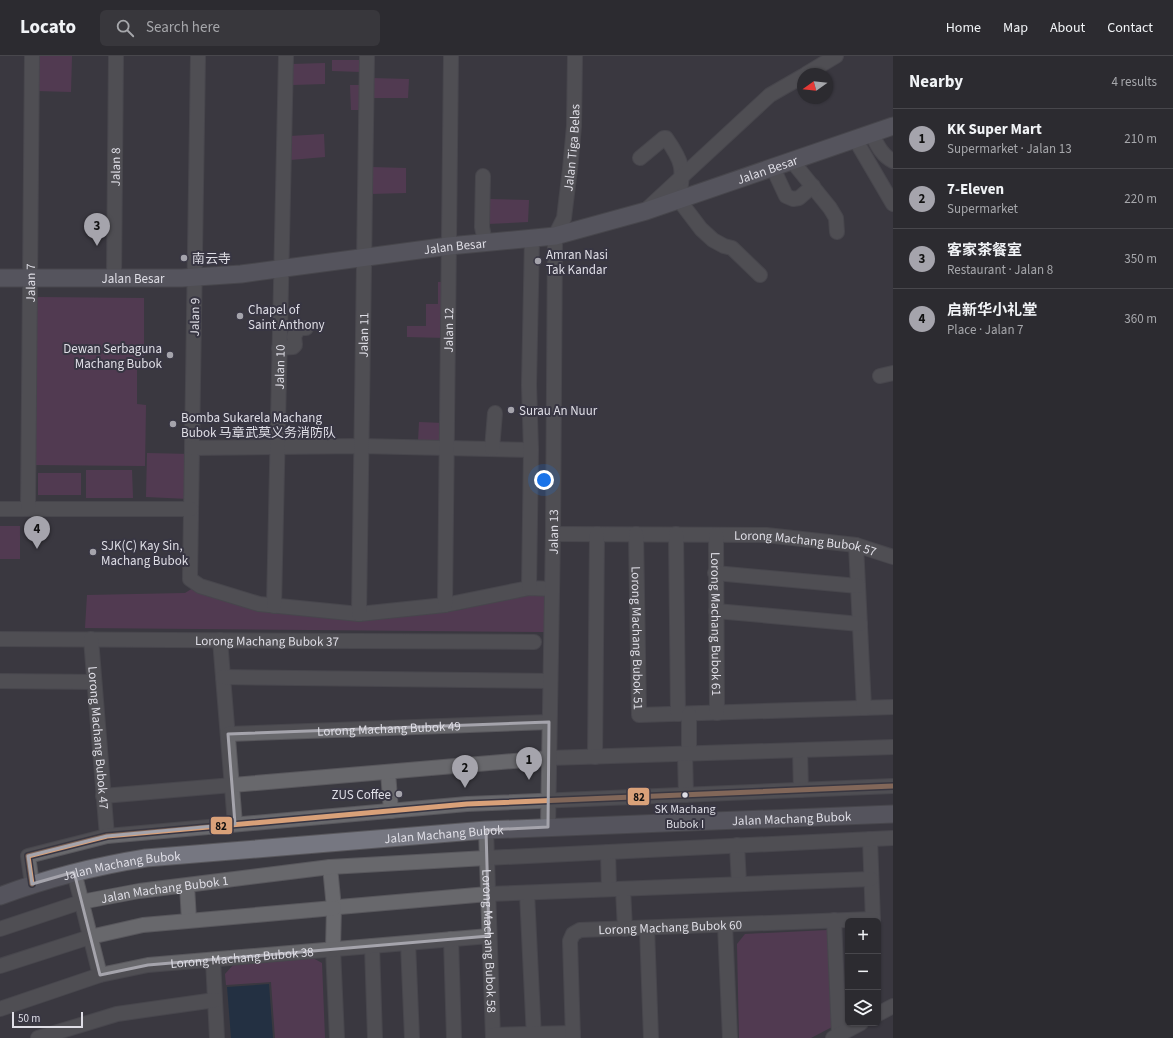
<!DOCTYPE html>
<html lang="en">
<head>
<meta charset="utf-8">
<style>
  body { margin:0; font-family:"Source Sans 3","Noto Sans SC",sans-serif; background:#38373c; color:#f1f3f6 }
  .controls { position:absolute; right:12px; bottom:12px; display:grid; overflow:hidden; border-radius:6px; box-shadow:0 1px 3px #0004 }
  .controls button { width:36px; height:36px; display:grid; place-items:center; padding:0; border:0; border-bottom:1px solid #48474c; background:#2c2b30; color:#f1f3f6; font:20px sans-serif }
  .compass { position:absolute; left:797px; top:12px; width:36px; height:36px; border-radius:50%; background:#2c2b30; box-shadow:0 1px 3px #0004; rotate:255deg }
  .scale { position:absolute; left:12px; bottom:10px; width:71px; box-sizing:border-box; padding-left:4px; border:2px solid #dfdee6; border-top:0; font-size:11px; line-height:14px; white-space:nowrap; color:#dfdee6; -webkit-text-stroke:3px #383643; paint-order:stroke }
  .you { position:absolute; left:544px; top:424px; width:14px; height:14px; margin:-10px; border:3px solid #fff; border-radius:50%; background:#1a73e8; box-shadow:0 0 0 6px #1a73e833 }
  .badge { display:grid; place-items:center; width:26px; height:26px; border-radius:50%; background:#a5a4ac; color:#111; font-size:13px; font-weight:700 }
  .pin { position:absolute; translate:-50% -33px; filter:drop-shadow(0 1px 2px #0008) }
  .pin::after { content:''; position:absolute; top:21px; width:14px; height:12px; background:inherit; clip-path:polygon(0 0,100% 0,50% 100%) }
  .list { margin:0; padding:0; list-style:none }
  h2 { display:flex; justify-content:space-between; align-items:center; height:52px; margin:0; padding:0 16px; font-size:17px }
  h2 small { font-size:13px; font-weight:400; color:#a6a7ab }
  .list li { display:grid; grid-template-columns:26px 1fr auto; gap:12px; align-items:center; box-sizing:border-box; height:60px; padding:0 16px; border-top:1px solid #48474c }
  .list b { display:block; font-size:15px; white-space:nowrap }
  .list p { margin:0; font-size:13px; white-space:nowrap; color:#a6a7ab }
  .list em { font-size:13px; font-style:normal; color:#a6a7ab }
  .icon { flex:none; width:22px; height:22px; fill:none; stroke:currentColor; stroke-width:2; stroke-linecap:round; stroke-linejoin:round }
  .map { position:relative; flex:none; width:893px; height:982px; overflow:hidden }
  header { display:flex; align-items:center; gap:24px; box-sizing:border-box; height:56px; padding:0 20px; background:#2c2b30; border-bottom:1px solid #48474c }
  header strong { font-size:19px }
  nav { display:flex; gap:22px; margin-inline-start:auto; font-size:14px }
  .search { width:280px; height:36px; background:#38373c; display:flex; align-items:center; gap:10px; box-sizing:border-box; padding:0 14px; border-radius:6px; color:#a6a7ab; font-size:15px }
  main { display:flex }
  aside { flex:1; background:#2c2b30 }
  .map>svg:first-child { display:block }
</style>
</head>
<body>
<header>
<strong>Locato</strong>
<div class="search"><svg class="icon" aria-label="search" viewBox="0 0 24 24"><circle cx="10" cy="10" r="6"/><path d="M15 15l6 6"/></svg>Search here</div>
<nav><a>Home</a><a>Map</a><a>About</a><a>Contact</a></nav>
</header>
<main>
<div class="map">
<svg width="893" height="982" viewBox="0 0 893 982">
  <rect width="100%" height="100%" fill="#3a3940"/>
  <g fill="#6e3c67">
    <polygon points="38,0 72,0 71,36 37,35"/>
    <polygon points="332,4 362,4 362,16 332,15"/>
    <polygon points="325,7 325,28 292,29 292,8"/>
    <polygon points="371,22 409,23 408,42 371,42"/>
    <polygon points="350,29 362,29 362,54 351,54"/>
    <polygon points="324,78 325,101 290,104 290,80"/>
    <polygon points="371,111 406,112 406,137 370,138"/>
    <polygon points="489,143 529,144 528,166 487,168"/>
    <polygon points="438,226 447,226 446,282 407,281 407,270 426,270 426,248 438,248"/>
    <polygon points="36,241 144,242 144,314 137,314 137,348 146,349 145,410 35,409"/>
    <polygon points="419,366 443,367 443,387 418,386"/>
    <polygon points="147,397 190,398 189,443 146,441"/>
    <polygon points="86,414 132,414 133,442 86,442"/>
    <rect x="38" y="417" width="43" height="22"/>
    <rect x="0" y="470" width="20" height="33"/>
    <polygon points="193,532 233,543 438,556 460,554 485,547 511,536 545,539 545,576 85,572 87,539 185,537"/>
    <polygon points="828,874 832,971 811,982 739,982 737,888 745,878"/>
    <polygon points="311,901 322,907 325,982 275,982 271,926 226,929 225,918 233,909"/>
  </g>
  <polygon fill="#082745" points="269,928 273,982 231,982 227,931"/>
  <g fill="none" stroke-linecap="round" stroke-linejoin="round">
    <g stroke="#58575c" stroke-width="16">
      <g id="minor">
        <polyline points="198,0 190,523 200,530 259,548 359,558 445,549 529,532 552,533"/>
        <polyline points="806,18 836,0"/>
        <path d="M871 77C877 88 881 99 893 105"/>
        <polyline points="855,83 893,148"/>
        <path d="M640 102 664 82H666C685 109 683 113 679 144L701 173 713 184 724 190 732 192 760 219"/>
        <polyline points="792,105 830,152 836,162 837,176"/>
        <polyline points="773,112 786,140 793,143 799,142 813,130"/>
        <polyline points="483,120 482,171 485,186"/>
        <polyline points="647,153 770,39 803,20"/>
        <path id="s1" d="M114 222 116 0"/>
        <polyline points="279,292 293,291 295,289 294,280 299,272 306,272"/>
        <polyline points="880,320 893,317"/>
        <polyline points="192,392 361,390 531,394"/>
        <polyline points="492,393 495,357"/>
        <polyline points="0,453 191,453"/>
        <path id="s2" d="M28 453 32 0"/>
        <path id="s3" d="M553 478 766 479 856 489 893 501"/>
        <path id="s4" d="M636 478 639 659 893 651"/>
        <polyline points="676,478 678,658"/>
        <path id="s5" d="M716 479 717 657"/>
        <polyline points="856,489 864,652"/>
        <polyline points="715,517 858,530"/>
        <polyline points="529,532 531,394 529,329 532,183"/>
        <path id="s6" d="M445 549 451 0"/>
        <path id="s7" d="M274 550 286 0"/>
        <polyline points="716,555 860,568"/>
        <path id="s8" d="M359 558 367 0"/>
        <path id="s9" d="M0 583 534 586"/>
        <path id="s10" d="M91 583 107 780"/>
        <polyline points="220,584 235,768"/>
        <polyline points="223,621 550,625"/>
        <polyline points="0,625 94,626"/>
        <polyline points="689,658 689,698"/>
        <path id="s11" d="M228 678 549 666"/>
        <polyline points="800,694 801,734"/>
        <polyline points="685,698 686,739"/>
        <polyline points="595,701 597,478"/>
        <polyline points="388,716 391,755"/>
        <polyline points="103,740 549,702 893,691"/>
        <path id="s12" d="M548 771 553 478 555 180 564 162 570 113 574 70 575 0"/>
        <path id="s13" d="M486 774 493 982"/>
        <polyline points="870,783 873,865"/>
        <polyline points="737,789 739,828"/>
        <polyline points="608,796 609,833"/>
        <polyline points="330,811 334,852 333,893 337,982"/>
        <polyline points="74,816 100,919"/>
        <polyline points="32,828 28,800 107,780 467,748 893,730"/>
        <polyline points="187,830 189,864"/>
        <polyline points="623,833 625,873"/>
        <polyline points="527,837 534,982"/>
        <polyline points="339,851 488,838 871,823"/>
        <polyline points="834,864 839,979"/>
        <polyline points="725,869 730,982"/>
        <polyline points="647,872 651,982"/>
        <path id="s14" d="M0 873 81 846 139 835 330 811 486 802 893 782"/>
        <polyline points="451,883 454,982"/>
        <polyline points="408,887 412,982"/>
        <polyline points="372,890 375,982"/>
        <polyline points="213,904 217,982"/>
        <polyline points="0,910 90,881 143,869 334,852"/>
        <path id="s15" d="M0 953 100 919 148 909 489 880"/>
        <polyline points="878,958 893,950"/>
        <polyline points="493,979 573,977"/>
        <polyline points="38,982 117,958 215,944"/>
        <path id="s16" d="M573 982 570 885 573 878 580 874 873 863"/>
        <polyline points="833,982 861,967"/>
      </g>
    </g>
    <g stroke="#58575c" stroke-width="19">
      <g id="major">
        <path id="s17" d="M0 222H182L241 218 449 190 555 180 646 155 893 70"/>
        <path id="s18" d="M0 840C48 822 96 810 146 802L486 774 893 758"/>
      </g>
    </g>
    <use href="#minor" stroke="#68686c" stroke-width="14"/>
    <use href="#major" stroke="#767781" stroke-width="17"/>
    <g stroke="#383643" stroke-width="8">
      <polyline id="bus-1" points="32,828 28,800 107,780 467,748 893,730"/>
    </g>
    <use href="#bus-1" stroke="#d9a179" stroke-width="5"/>
  </g>
  <path d="M0 0H893V982H0ZM549 666 548 771 486 774 489 880 148 909 100 919 74 816 32 828 28 800 107 780 235 768 228 678Z" fill="#3a3940" fill-opacity=".55" fill-rule="evenodd"/>
  <path fill="none" stroke="#a5a4ac" stroke-width="3" stroke-linejoin="round" d="M549 666 548 771 486 774 489 880 148 909 100 919 74 816 32 828 28 800 107 780 235 768 228 678Z"/>
  <g fill="#a5a4ac" stroke="#383643" stroke-width="1.5">
    <circle cx="184" cy="202" r="4"/>
    <circle cx="538" cy="205" r="4"/>
    <circle cx="240" cy="260" r="4"/>
    <circle cx="170" cy="299" r="4"/>
    <circle cx="511" cy="354" r="4"/>
    <circle cx="173" cy="368" r="4"/>
    <circle cx="93" cy="496" r="4"/>
    <circle cx="399" cy="738" r="4"/>
  </g>
  <circle fill="#dfdee6" stroke="#383643" stroke-width="1.5" cx="685" cy="739" r="3.5"/>
  <g text-anchor="middle" stroke-width="4" stroke-linejoin="round" paint-order="stroke">
    <g font-size="12" fill="#dfdee6" stroke="#383643">
      <text x="685" y="757">SK Machang<tspan x="685" dy="15">Bubok I</tspan></text>
    </g>
    <g font-size="13" fill="#dfdee6" stroke="#383643">
      <text dy="5" stroke="none"><textPath href="#s12" startOffset="682">Jalan Tiga Belas</textPath></text>
      <text dy="5" stroke="none"><textPath href="#s1" startOffset="111">Jalan 8</textPath></text>
      <text dy="5" stroke="none"><textPath href="#s17" startOffset="780">Jalan Besar</textPath></text>
      <text dy="5" stroke="none"><textPath href="#s17" startOffset="457">Jalan Besar</textPath></text>
      <text dy="5" stroke="none"><textPath href="#s17" startOffset="133">Jalan Besar</textPath></text>
      <text dy="5" stroke="none"><textPath href="#s2" startOffset="226">Jalan 7</textPath></text>
      <text transform="translate(194 261) rotate(-89)" y="5">Jalan 9</text>
      <text dy="5" stroke="none"><textPath href="#s6" startOffset="275">Jalan 12</textPath></text>
      <text dy="5" stroke="none"><textPath href="#s8" startOffset="279">Jalan 11</textPath></text>
      <text dy="5" stroke="none"><textPath href="#s7" startOffset="239">Jalan 10</textPath></text>
      <text dy="5" stroke="none"><textPath href="#s12" startOffset="295">Jalan 13</textPath></text>
      <text dy="5" stroke="none"><textPath href="#s3" startOffset="253">Lorong Machang Bubok 57</textPath></text>
      <text dy="5" stroke="none"><textPath href="#s5" startOffset="89">Lorong Machang Bubok 61</textPath></text>
      <text dy="5" stroke="none"><textPath href="#s4" startOffset="104">Lorong Machang Bubok 51</textPath></text>
      <text dy="5" stroke="none"><textPath href="#s9" startOffset="267">Lorong Machang Bubok 37</textPath></text>
      <text dy="5" stroke="none"><textPath href="#s11" startOffset="161">Lorong Machang Bubok 49</textPath></text>
      <text dy="5" stroke="none"><textPath href="#s10" startOffset="99">Lorong Machang Bubok 47</textPath></text>
      <text dy="5" stroke="none"><textPath href="#s18" startOffset="798">Jalan Machang Bubok</textPath></text>
      <text dy="5" stroke="none"><textPath href="#s18" startOffset="450">Jalan Machang Bubok</textPath></text>
      <text dy="5" stroke="none"><textPath href="#s18" startOffset="126">Jalan Machang Bubok</textPath></text>
      <text dy="5" stroke="none"><textPath href="#s14" startOffset="170">Jalan Machang Bubok 1</textPath></text>
      <text dy="5" stroke="none"><textPath href="#s16" startOffset="203">Lorong Machang Bubok 60</textPath></text>
      <text dy="5" stroke="none"><textPath href="#s13" startOffset="111">Lorong Machang Bubok 58</textPath></text>
      <text dy="5" stroke="none"><textPath href="#s15" startOffset="249">Lorong Machang Bubok 38</textPath></text>
    </g>
    <g font-size="13" fill="#dfdee6" stroke="#383643" text-anchor="start">
      <text x="546" y="203">Amran Nasi<tspan x="546" dy="15">Tak Kandar</tspan></text>
      <text x="192" y="207">南云寺</text>
      <text x="248" y="258">Chapel of<tspan x="248" dy="15">Saint Anthony</tspan></text>
      <text x="162" y="297" text-anchor="end">Dewan Serbaguna<tspan x="162" dy="15">Machang Bubok</tspan></text>
      <text x="519" y="359">Surau An Nuur</text>
      <text x="181" y="366">Bomba Sukarela Machang<tspan x="181" dy="15">Bubok 马章武莫义务消防队</tspan></text>
      <text x="101" y="494">SJK(C) Kay Sin,<tspan x="101" dy="15">Machang Bubok</tspan></text>
      <text x="391" y="743" text-anchor="end">ZUS Coffee</text>
    </g>
  </g>
  <g stroke="#383643" stroke-width="1.5">
    <rect x="627" y="731" width="23" height="19" rx="4" fill="#d9a179"/>
    <rect x="210" y="760" width="23" height="19" rx="4" fill="#d9a179"/>
  </g>
  <g font-size="11" text-anchor="middle" font-weight="bold" fill="#111">
    <text x="639" y="745">82</text>
    <text x="221" y="774">82</text>
  </g>
</svg>
<div class="controls">
<button>+</button>
<button>−</button>
<button><svg class="icon" aria-label="layers" viewBox="0 0 24 24"><path d="M12 4l9 5-9 5-9-5zM3 14l9 5 9-5"/></svg></button>
</div>
<svg class="compass" viewBox="-18 -18 36 36"><path d="M0-13l5 13h-10z" fill="#e53935"/><path d="M0 13l5-13h-10z" fill="#a6a7ab"/></svg>
<div class="scale">50 m</div>
<div class="you"></div>
<div class="pin badge" style="left:529px;top:724px">1</div>
<div class="pin badge" style="left:465px;top:732px">2</div>
<div class="pin badge" style="left:97px;top:190px">3</div>
<div class="pin badge" style="left:37px;top:493px">4</div>
</div>
<aside>
<h2>Nearby<small>4 results</small></h2>
<ul class="list">
<li><span class="badge">1</span><div><b>KK Super Mart</b><p>Supermarket · Jalan 13</p></div><em>210 m</em></li>
<li><span class="badge">2</span><div><b>7-Eleven</b><p>Supermarket</p></div><em>220 m</em></li>
<li><span class="badge">3</span><div><b>客家茶餐室</b><p>Restaurant · Jalan 8</p></div><em>350 m</em></li>
<li><span class="badge">4</span><div><b>启新华小礼堂</b><p>Place · Jalan 7</p></div><em>360 m</em></li>
</ul>
</aside>
</main>
</body>
</html>
